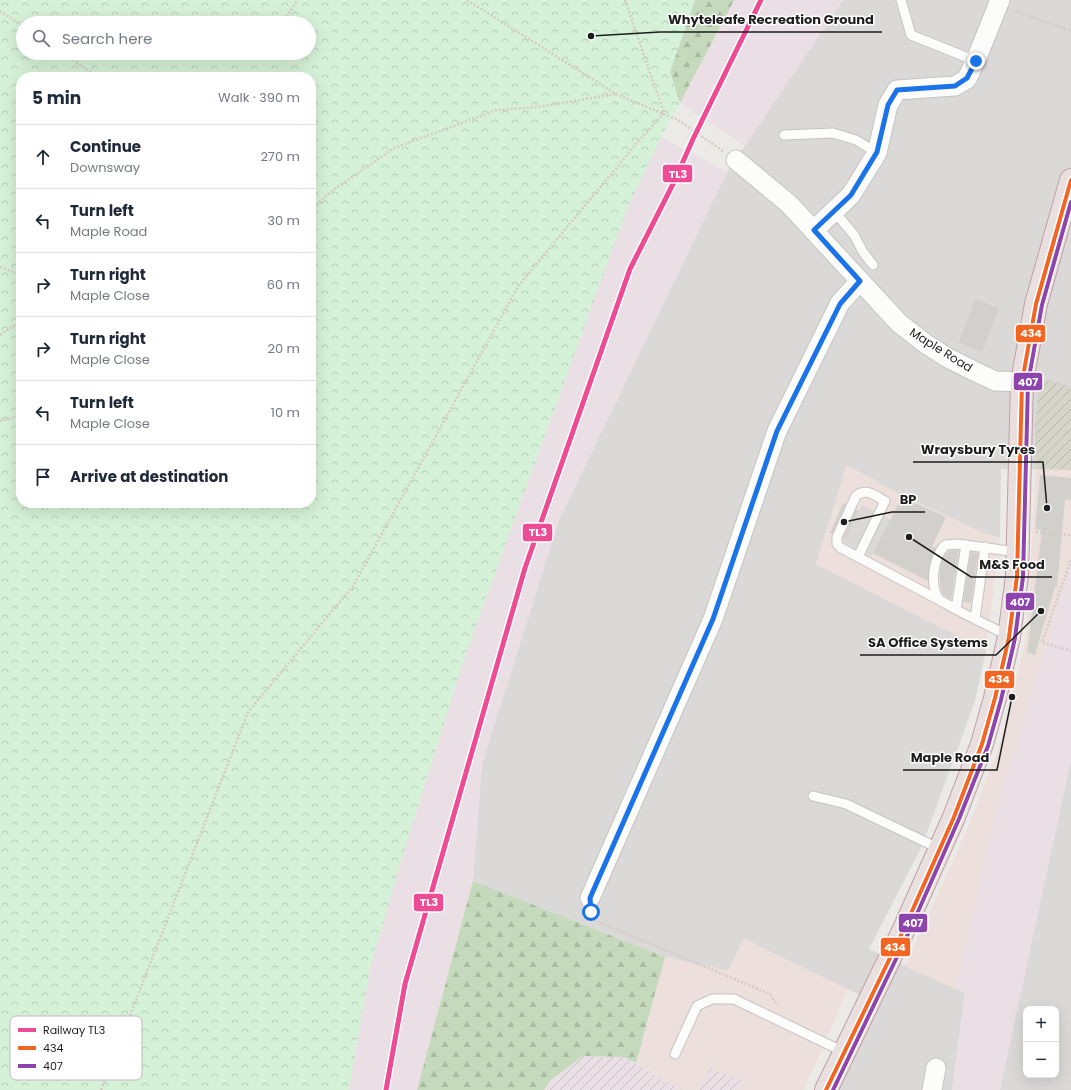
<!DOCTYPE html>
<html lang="en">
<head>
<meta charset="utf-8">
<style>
  body { margin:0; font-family:Poppins,sans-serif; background:#f2f2f3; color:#1f2937 }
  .controls { position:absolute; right:12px; bottom:12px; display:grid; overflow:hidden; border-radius:8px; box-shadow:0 4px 16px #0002 }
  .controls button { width:36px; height:36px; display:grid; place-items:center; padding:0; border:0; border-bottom:1px solid #e0e1e3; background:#fff; color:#1f2937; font:20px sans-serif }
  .stop { position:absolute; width:12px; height:12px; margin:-9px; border:3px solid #1a73e8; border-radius:50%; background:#fff }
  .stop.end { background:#1a73e8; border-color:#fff; box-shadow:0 1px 4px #0008 }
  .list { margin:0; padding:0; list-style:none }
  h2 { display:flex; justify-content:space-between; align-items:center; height:52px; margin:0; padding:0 16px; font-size:17px }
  h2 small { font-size:13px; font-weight:400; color:#747a83 }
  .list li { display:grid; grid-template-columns:26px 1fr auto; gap:12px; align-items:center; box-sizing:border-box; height:64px; padding:0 16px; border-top:1px solid #e0e1e3 }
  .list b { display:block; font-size:15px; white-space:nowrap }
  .list p { margin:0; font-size:13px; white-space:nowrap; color:#747a83 }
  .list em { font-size:13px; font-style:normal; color:#747a83 }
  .icon { flex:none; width:22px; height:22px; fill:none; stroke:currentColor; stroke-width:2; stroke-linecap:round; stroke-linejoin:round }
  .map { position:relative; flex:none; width:1071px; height:1090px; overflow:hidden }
  .search { position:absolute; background:#fff; box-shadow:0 4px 16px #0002; left:16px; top:16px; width:300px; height:44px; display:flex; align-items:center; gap:10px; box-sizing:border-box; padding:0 14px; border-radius:22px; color:#747a83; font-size:15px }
  .panel { position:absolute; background:#fff; box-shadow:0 4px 16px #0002; left:16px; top:72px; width:300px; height:436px; border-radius:16px }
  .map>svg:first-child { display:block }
</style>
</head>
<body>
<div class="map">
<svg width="1071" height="1090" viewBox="0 0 1071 1090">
  <defs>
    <pattern id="industrial-furrows" width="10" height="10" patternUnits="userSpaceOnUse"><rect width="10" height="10" fill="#e9dfe4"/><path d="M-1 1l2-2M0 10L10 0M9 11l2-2" fill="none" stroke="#c7bfc3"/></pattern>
    <pattern id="construction-furrows" width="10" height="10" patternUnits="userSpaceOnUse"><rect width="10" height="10" fill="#d4d4c8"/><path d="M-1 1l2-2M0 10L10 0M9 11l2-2" fill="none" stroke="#b6b6ab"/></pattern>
    <pattern id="forest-firs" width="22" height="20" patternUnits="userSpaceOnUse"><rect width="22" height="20" fill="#c5d9bc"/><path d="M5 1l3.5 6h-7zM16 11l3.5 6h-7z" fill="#a9baa1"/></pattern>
    <pattern id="park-crowns" width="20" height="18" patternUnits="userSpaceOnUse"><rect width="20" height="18" fill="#d5f1d7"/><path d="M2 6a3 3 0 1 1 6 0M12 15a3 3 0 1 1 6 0" fill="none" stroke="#b6ceb8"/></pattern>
  </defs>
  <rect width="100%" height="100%" fill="#eceae6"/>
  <g fill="#dbd9d7" fill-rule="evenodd">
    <polygon points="843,0 1071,0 1071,470 1001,469 1000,538 986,534 897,493 847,465 816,564 986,650 975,701 922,846 869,949 965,993 952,1090 829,1090 874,1002 744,939 728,971 665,957 473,881 482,764 559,520 727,172"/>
    <path d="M1071 760V1090H1000L1049 859ZM1026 1009H1056V1075H1026Z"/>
  </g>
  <g fill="#eddfdc">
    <polygon points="847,465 897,493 986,534 1000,538 986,650 816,564"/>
    <polygon points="1036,469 1071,470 1071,563 996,811 956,989 905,966 967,830 1001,741 1026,639"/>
    <polygon points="743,939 848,989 804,1090 736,1090 741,1082 710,1068 698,1090 681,1090 636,1063 665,957 728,971"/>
  </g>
  <g fill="url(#industrial-furrows)">
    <polygon points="583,1056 624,1057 681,1090 544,1090 551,1080"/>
    <polygon points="710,1068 741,1081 736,1090 698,1090"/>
  </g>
  <polygon fill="#dad9d7" points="862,505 891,520 871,557 844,543"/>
  <g fill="#e9dfe4">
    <polygon points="695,0 843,0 745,146 680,103 670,72"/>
    <polygon points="661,137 727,172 559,520 482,764 473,881 417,1090 349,1090 370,968 404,851 464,659 628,206"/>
    <polygon points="1071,563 1071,760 1000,1090 952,1090 965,993 956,989 996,811"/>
  </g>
  <polygon fill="url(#construction-furrows)" points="1040,379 1071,386 1071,470 1036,469 1035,424"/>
  <g fill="url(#forest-firs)">
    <polygon points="695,0 734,0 680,103 670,72"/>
    <polygon points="473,881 665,957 636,1063 624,1057 583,1056 551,1080 544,1090 417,1090"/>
  </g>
  <path fill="url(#park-crowns)" fill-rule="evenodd" d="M0 0H695L670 72 680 103 661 137 628 206 464 659 404 851 370 968 349 1090H0ZM23 23H309V53H23ZM21 77H311V503H21Z"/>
  <g fill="#d2d0cd">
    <polygon points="975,299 999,308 982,352 959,343"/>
    <polygon points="1040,475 1071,478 1071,500 1065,499 1057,587 1055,587 1035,655 1027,653 1042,530 1035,529"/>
    <polygon points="902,497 946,517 932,547 936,547 930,562 928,581 873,553"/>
    <polygon points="843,503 846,504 832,534 830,533"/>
    <polygon points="856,510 859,511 845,540 843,538"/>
    <polygon points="959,550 951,600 943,594 941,589 940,581 940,569 943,559 948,551"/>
    <polygon points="971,552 978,553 971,603 963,602"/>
  </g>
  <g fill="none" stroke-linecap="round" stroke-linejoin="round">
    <g stroke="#c4c4c2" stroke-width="11">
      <g id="lane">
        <polyline points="901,0 911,35 976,61"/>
        <polyline points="784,135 833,133 856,140 877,153"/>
        <polyline points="834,211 854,235 863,252 873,265"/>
        <path d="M858 557 885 501C875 496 866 487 856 496L837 537V544L841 548 956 609 966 545"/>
        <polyline points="975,619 985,547"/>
        <path d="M1009 636C998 630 943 605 938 598 933 589 933 580 934 571 935 562 939 551 945 545L957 544 1017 552"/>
        <polyline points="813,796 846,804 940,849"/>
        <polyline points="675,1054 697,1006 712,999 734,999 844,1052"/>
      </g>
    </g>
    <g stroke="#c4c4c2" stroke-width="21">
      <g id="street">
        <polyline points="736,160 789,204 899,323 926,344 948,358 974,371 995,381 1022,382"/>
        <polyline points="814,230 851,195 877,153 888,105 897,90 955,86 967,79 978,55 1000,0"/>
        <polyline points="590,898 713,619 777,431 840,303 860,281"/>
        <polyline points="932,1090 936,1068"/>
      </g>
    </g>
    <g stroke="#bf9fa6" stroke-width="24">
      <polyline id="highway" points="826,1090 904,929 954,817 982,744 995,698 1009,637 1017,576 1022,382 1036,304 1071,180"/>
    </g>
    <g stroke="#d5c9c6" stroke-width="2.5" stroke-dasharray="2 2" stroke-linecap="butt">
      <polyline points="467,0 616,94 678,120 723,151"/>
      <polyline points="625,0 664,113"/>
      <polyline points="0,11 23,26"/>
      <polyline points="1015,11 1071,31"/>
      <polyline points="284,20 298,0"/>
      <polyline points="63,53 98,77"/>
      <polyline points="311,211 329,193 394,148 497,110 538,107 616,94"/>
      <polyline points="0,267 21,275"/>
      <polyline points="0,335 21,321"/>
      <polyline points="0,421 21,416"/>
      <polyline points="1036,532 1071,535"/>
      <polyline points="1071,560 1042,642 1071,651"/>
      <polyline points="590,915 589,918 770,994 777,1005"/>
      <polyline points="101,1090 248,712 353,586 519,285 637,143 664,113"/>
    </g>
    <use href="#lane" stroke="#fcfcfb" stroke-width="9"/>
    <use href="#street" stroke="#fcfcfb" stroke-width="19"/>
    <use href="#highway" stroke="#e9dfdf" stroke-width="22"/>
    <g stroke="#fff" stroke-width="7">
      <polyline id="bus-1" points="826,1090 904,929 954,817 982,744 995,698 1009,637 1017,576 1022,382 1036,304 1071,180"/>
    </g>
    <g stroke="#fff" stroke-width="7">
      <polyline id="bus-2" points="833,1090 909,932 959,819 988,746 1001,700 1015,638 1023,577 1028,383 1042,305 1071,202"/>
    </g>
    <use href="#bus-1" stroke="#f26522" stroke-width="4"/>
    <use href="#bus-2" stroke="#8e44ad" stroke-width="4"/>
    <g stroke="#fff" stroke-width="8">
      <polyline id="rail-1" points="386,1090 405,984 525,568 630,269 674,182 693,139 761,0"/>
    </g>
    <use href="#rail-1" stroke="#ee4b95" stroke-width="5"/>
  </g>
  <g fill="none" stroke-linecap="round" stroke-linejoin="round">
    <polyline stroke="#1a73e8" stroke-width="5" points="591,912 590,898 713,619 777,431 840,304 860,281 814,230 851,195 877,152 888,105 897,90 955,86 967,78 976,61"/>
  </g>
  <g text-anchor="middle" stroke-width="3" stroke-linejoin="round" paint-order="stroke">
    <g font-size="12" fill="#1d1d1d" stroke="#fff">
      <text transform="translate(941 350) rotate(32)" y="4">Maple Road</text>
    </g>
  </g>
  <rect x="10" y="1016" width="132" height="64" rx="6" fill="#fff" stroke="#bbb" stroke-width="1"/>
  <rect x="18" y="1028" width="18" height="4" fill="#ee4b95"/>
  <rect x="18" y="1046" width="18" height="4" fill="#f26522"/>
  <rect x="18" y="1064" width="18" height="4" fill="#8e44ad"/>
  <g font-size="11" fill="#1d1d1d">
    <text x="43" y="1034">Railway TL3</text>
    <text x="43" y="1052">434</text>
    <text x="43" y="1070">407</text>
  </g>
  <path fill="none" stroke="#1d1d1d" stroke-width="1.5" d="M591 36L660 32H882M1047 508L1043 462H913M844 522L892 512H925M909 537L971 577H1052M1041 611L996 655H860M1012 697L997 770H903"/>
  <g fill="#1d1d1d" stroke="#fff" stroke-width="1.5">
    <circle cx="591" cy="36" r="4"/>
    <circle cx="1047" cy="508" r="4"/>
    <circle cx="844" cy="522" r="4"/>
    <circle cx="909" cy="537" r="4"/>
    <circle cx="1041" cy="611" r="4"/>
    <circle cx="1012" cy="697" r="4"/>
  </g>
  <g font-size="13" text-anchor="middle" font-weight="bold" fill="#1d1d1d" stroke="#fff" stroke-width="3" stroke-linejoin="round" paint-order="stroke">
    <text x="771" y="24">Whyteleafe Recreation Ground</text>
    <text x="978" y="454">Wraysbury Tyres</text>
    <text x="908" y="504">BP</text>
    <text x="1012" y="569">M&amp;S Food</text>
    <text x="928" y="647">SA Office Systems</text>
    <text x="950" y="762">Maple Road</text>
  </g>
  <g stroke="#fff" stroke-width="1.5">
    <rect x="662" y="164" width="31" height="19" rx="4" fill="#ee4b95"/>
    <rect x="1015" y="324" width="31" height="19" rx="4" fill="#f26522"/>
    <rect x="1013" y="372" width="30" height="19" rx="4" fill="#8e44ad"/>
    <rect x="522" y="523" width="31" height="19" rx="4" fill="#ee4b95"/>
    <rect x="1005" y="592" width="30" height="19" rx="4" fill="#8e44ad"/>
    <rect x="984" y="670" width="31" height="19" rx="4" fill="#f26522"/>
    <rect x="413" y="893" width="31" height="19" rx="4" fill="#ee4b95"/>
    <rect x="898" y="913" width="30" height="20" rx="4" fill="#8e44ad"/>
    <rect x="880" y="937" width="31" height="20" rx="4" fill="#f26522"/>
  </g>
  <g font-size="11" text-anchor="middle" font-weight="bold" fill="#fff">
    <text x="678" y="178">TL3</text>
    <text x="1031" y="337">434</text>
    <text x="1028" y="386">407</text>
    <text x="538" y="536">TL3</text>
    <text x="1020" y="606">407</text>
    <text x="999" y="683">434</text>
    <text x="429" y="906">TL3</text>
    <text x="913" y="927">407</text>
    <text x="895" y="951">434</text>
  </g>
</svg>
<div class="controls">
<button>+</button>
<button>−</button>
</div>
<div class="stop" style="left:591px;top:912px"></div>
<div class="stop end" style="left:976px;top:61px"></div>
<div class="search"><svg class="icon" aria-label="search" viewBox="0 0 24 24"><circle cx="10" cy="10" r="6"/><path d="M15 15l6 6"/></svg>Search here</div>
<section class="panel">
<h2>5 min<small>Walk · 390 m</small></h2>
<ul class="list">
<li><svg class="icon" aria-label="ahead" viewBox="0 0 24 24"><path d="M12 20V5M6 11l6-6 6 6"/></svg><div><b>Continue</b><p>Downsway</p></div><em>270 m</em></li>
<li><svg class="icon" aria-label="left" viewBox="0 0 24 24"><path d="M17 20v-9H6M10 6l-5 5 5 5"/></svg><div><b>Turn left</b><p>Maple Road</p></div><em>30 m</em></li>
<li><svg class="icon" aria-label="right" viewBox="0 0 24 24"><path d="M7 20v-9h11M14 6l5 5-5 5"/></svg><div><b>Turn right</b><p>Maple Close</p></div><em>60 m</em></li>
<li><svg class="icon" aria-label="right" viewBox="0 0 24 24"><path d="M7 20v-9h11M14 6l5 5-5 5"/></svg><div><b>Turn right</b><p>Maple Close</p></div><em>20 m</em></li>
<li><svg class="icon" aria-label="left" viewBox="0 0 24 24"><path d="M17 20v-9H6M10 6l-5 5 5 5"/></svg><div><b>Turn left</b><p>Maple Close</p></div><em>10 m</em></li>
<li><svg class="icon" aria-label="arrive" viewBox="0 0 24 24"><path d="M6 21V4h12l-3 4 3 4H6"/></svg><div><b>Arrive at destination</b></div></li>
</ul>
</section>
</div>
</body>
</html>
